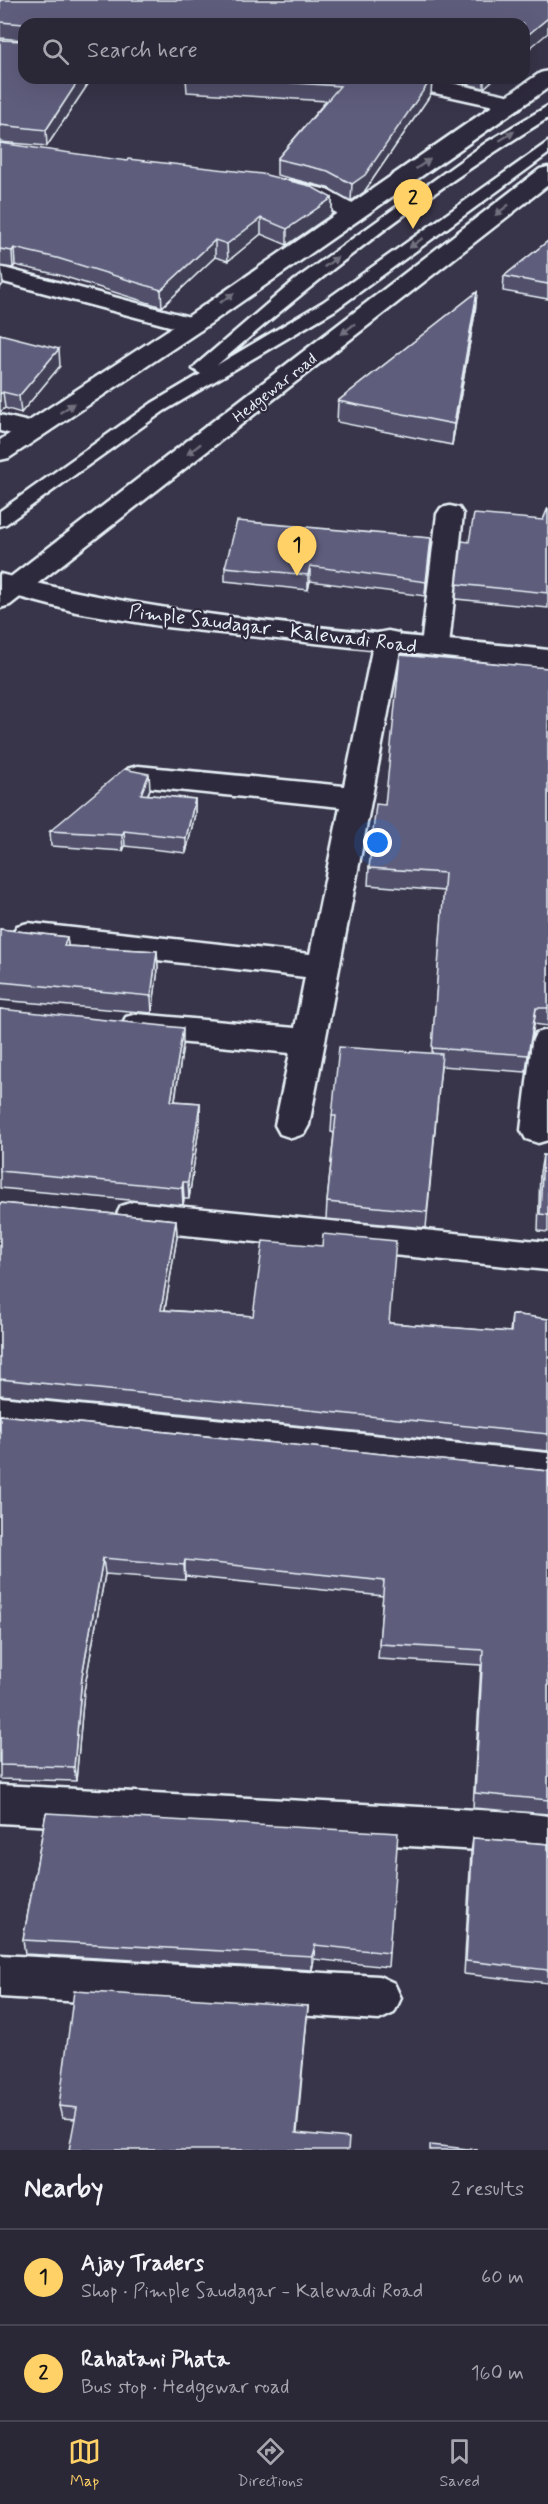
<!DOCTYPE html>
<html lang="en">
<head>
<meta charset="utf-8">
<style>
  body { margin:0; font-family:Mynerve,sans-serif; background:#322f3f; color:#f1f3f6 }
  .you { position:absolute; left:378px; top:843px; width:21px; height:21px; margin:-15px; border:4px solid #fff; border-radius:50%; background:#1a73e8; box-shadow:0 0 0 9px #1a73e833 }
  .badge { display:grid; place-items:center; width:39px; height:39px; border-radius:50%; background:#ffd166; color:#111; font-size:20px; font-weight:700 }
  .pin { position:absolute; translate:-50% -50px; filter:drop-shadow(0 2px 3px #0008) }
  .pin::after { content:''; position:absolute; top:32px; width:21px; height:18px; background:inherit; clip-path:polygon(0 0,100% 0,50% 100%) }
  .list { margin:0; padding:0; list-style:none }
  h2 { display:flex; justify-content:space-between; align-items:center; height:78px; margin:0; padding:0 24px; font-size:26px }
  h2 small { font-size:20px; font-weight:400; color:#a5a5ad }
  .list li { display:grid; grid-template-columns:39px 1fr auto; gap:18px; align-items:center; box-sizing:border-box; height:96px; padding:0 24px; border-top:2px solid #464452 }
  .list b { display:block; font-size:22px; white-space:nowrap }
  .list p { margin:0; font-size:20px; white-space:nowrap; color:#a5a5ad }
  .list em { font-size:20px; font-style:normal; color:#a5a5ad }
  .icon { flex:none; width:33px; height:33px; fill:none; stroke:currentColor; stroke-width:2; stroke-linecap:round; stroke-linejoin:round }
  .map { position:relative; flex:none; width:548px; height:2150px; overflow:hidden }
  .search { position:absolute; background:#2a2737; box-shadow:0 6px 24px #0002; left:18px; right:18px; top:18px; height:66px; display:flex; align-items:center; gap:15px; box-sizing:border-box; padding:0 21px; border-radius:18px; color:#a5a5ad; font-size:22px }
  .sheet { height:270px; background:#2a2737 }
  nav { display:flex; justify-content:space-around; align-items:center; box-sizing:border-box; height:84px; border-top:2px solid #464452; background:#2a2737; font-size:16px; color:#a5a5ad }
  nav a { display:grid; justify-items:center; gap:3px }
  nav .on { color:#ffd166 }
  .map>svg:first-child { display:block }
</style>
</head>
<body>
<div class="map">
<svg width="548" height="2150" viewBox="0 0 548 2150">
  <rect width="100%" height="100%" fill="#383449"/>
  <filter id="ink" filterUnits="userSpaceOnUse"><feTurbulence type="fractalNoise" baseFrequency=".0167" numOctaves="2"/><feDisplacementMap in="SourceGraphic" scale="12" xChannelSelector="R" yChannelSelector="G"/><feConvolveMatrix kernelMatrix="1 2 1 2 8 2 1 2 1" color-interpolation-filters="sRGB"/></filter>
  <g filter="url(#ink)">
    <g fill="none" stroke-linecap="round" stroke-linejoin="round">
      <g stroke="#e8f1f8" stroke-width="5">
        <path id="service" d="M548 106V118C431 190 321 275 217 365L323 302 548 142V154L335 310 164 411 6 524 0 526V511L152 403 201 374 193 369 196 365 295 280 487 142Z"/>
      </g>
      <g stroke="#e8f1f8" stroke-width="5">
        <g id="minor">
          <polygon points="387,78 428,78 520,98 523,103 520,108 512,110 390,83"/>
          <polygon points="290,181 327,190 359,208 363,213 359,218 351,220 311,200 282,193 278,188 282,183"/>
          <polygon points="0,267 201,320 204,325 201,330 192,332 0,281"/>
          <polygon points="0,415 41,425 45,431 41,437 32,439 0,431"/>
          <polygon points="450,506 459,508 463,514 449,646 445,653 435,655 425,653 421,646 437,514 441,508"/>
          <polygon points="388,631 398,633 402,640 309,1125 304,1134 292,1138 280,1134 275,1125 290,1053 137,1038 126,1035 121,1026 126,1017 137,1014 295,1028 305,977 28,945 17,942 12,934 17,926 28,923 310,954 340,807 138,786 127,783 123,776 127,769 138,766 344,786 374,640 378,633"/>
          <polygon points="548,1030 548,1140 538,1143 526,1139 521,1130 532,1042 536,1033"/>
          <polygon points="133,1202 548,1242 548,1270 133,1230 121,1226 116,1216 121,1206"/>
          <polygon points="0,1397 548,1453 548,1485 0,1429"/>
          <polygon points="0,1785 516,1812 548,1816 548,1856 516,1852 0,1823"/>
          <polygon points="0,1955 379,1976 394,1983 401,1998 394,2013 379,2020 0,1997"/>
        </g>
      </g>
      <g stroke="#e8f1f8" stroke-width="5">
        <path id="secondary" d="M0 574C178 621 365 630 548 650V668L166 627 76 612 0 592Z"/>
      </g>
      <g stroke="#e8f1f8" stroke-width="5">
        <g id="primary">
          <polygon points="548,71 548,88 201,330 9,458 0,460 0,440 183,320 540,73"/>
          <polygon points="548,167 548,185 10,605 0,608 0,585 540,169"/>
        </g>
      </g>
      <use href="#service" fill="#2f2a3d" fill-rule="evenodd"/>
      <use href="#minor" fill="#2f2a3d" fill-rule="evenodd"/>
      <use href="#secondary" fill="#2f2a3d" fill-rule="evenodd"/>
      <use href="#primary" fill="#2f2a3d" fill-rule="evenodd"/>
    </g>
    <g fill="#51506a" stroke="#e8f1f8" stroke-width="1.5">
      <polygon points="0,0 24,24 24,40 0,38"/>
      <polygon points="0,40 92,78 47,146 0,142"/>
      <polygon points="186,78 432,78 431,94 364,192 351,201 328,188 277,175 277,159 326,101 187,92"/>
      <polygon points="439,78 495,78 484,88"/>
      <polygon points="0,143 332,198 332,214 287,245 261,234 228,261 215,257 162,307 59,275 15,265 13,268 0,266"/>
      <polygon points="548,241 548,299 503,291 504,276"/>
      <polygon points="477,292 475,313 452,445 337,422 338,401"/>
      <polygon points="0,334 60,366 21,413 5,408 0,412"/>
      <polygon points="548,508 548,608 456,599 457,584 469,542 543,520"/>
      <polygon points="430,552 425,596 310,581 308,590 225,581 225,567"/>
      <polygon points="548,668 548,1026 534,1024 526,1072 441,1066 426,1228 326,1219 327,1202 334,1133 331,1132 332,1116 432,1053 444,891 368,885 369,868 385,805"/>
      <polygon points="150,789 148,795 195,799 195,814 186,853 125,846 123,851 51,846 50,831"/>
      <polygon points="0,929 67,937 68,946 157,951 158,969 152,1013 0,1000"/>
      <polygon points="0,1009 183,1045 175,1101 200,1103 200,1120 189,1199 184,1199 183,1205 0,1188"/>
      <polygon points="543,1155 548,1156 548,1232 538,1231 540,1172"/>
      <polygon points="0,1203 176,1220 177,1237 165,1310 253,1316 389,1323 510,1332 512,1314 548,1319 548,1451 0,1395"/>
      <polygon points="0,1415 548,1471 548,1814 473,1808 481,1665 378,1659 383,1596 185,1576 185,1580 105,1574 84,1691 76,1781 0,1779"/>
      <polygon points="46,1813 389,1953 388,1967 314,1959 312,1970 25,1954 23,1940"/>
      <polygon points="473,1838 548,1844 548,1983 464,1974 471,1852"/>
      <polygon points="308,2006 307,2018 75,2119 62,2118 59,2106"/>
    </g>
    <g fill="#424156" stroke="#e8f1f8" stroke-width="1.5">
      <polygon points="548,18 548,33 524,53 524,38"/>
      <polygon points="80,78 92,78 47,146 46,130"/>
      <polygon points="432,78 431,94 364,192 351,201 352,184"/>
      <polygon points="484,78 495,78 484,88"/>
      <polygon points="332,198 332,214 287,245 287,229"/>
      <polygon points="261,218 261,234 228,261 227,244"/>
      <polygon points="215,240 215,257 162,307 161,290"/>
      <polygon points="14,248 15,265 13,268 12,251"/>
      <polygon points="1,267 3,284 0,288 0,269"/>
      <polygon points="477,292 475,313 452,445 454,424"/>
      <polygon points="59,349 60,366 21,413 19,396"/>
      <polygon points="3,392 5,408 0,412 0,394"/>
      <polygon points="431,538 430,552 425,596 426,582"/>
      <polygon points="310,566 310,581 308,590 308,575"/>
      <polygon points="149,774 150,789 141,809 141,794"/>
      <polygon points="195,799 195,814 186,853 186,838"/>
      <polygon points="124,831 125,846 123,851 122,835"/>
      <polygon points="67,937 69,954 64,946"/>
      <polygon points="157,951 158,969 152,1013 151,996"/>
      <polygon points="536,1008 534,1024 526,1072 528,1055"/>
      <polygon points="183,1028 183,1045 172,1118 171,1101"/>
      <polygon points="200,1103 200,1120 189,1199 188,1182"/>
      <polygon points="183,1182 184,1199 183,1205 182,1188"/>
      <polygon points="176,1220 177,1237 162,1326 161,1310"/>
      <polygon points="103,1558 105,1574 84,1691 76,1781 74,1767 82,1676"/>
      <polygon points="185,1560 185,1580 184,1565"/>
      <polygon points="315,1945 314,1959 312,1970 312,1956"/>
      <polygon points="308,2006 307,2018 296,2144 296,2133"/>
    </g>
    <g fill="#5e5d7b" stroke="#e8f1f8" stroke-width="1.5">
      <polygon points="0,0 548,0 548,18 524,38 524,24 24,24 0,22"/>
      <polygon points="0,40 24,41 24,78 80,78 46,130 0,125"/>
      <polygon points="223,78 432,78 365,175 352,184 328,171 277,159 340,86"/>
      <polygon points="0,143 127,161 128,159 262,174 310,186 332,198 287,229 261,218 227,244 215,240 161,290 57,258 14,248 12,251 0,249"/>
      <polygon points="548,241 548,284 504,276"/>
      <polygon points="477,292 454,424 338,401"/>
      <polygon points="0,334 59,349 19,396 3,392 0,394"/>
      <polygon points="548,508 548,593 457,584 462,541 469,542 474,514 543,520"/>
      <polygon points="237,521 431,538 426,582 310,566 308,575 225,567"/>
      <polygon points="400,655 548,668 548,1008 536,1008 528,1055 432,1048 445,873 369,868 376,804 385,805"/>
      <polygon points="124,769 149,774 141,794 195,799 186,838 124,831 122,835 50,831"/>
      <polygon points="0,929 67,937 64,946 157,951 151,996 0,982"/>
      <polygon points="0,1009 183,1028 171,1101 200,1103 188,1182 183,1182 182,1188 0,1171"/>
      <polygon points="339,1047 442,1054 427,1212 327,1202 336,1116 332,1116"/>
      <polygon points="543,1155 548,1156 548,1215 540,1214"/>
      <polygon points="0,1203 176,1220 161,1310 253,1316 263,1241 322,1246 323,1234 396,1241 389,1323 511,1332 512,1314 548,1319 548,1434 0,1379"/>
      <polygon points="0,1415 548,1471 548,1800 475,1793 483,1650 379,1644 384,1581 185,1560 184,1565 103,1558 82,1676 74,1767 0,1765"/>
      <polygon points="46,1813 398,1833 389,1953 315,1945 312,1956 23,1940"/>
      <polygon points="473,1838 548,1844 548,1970 466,1961"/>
      <polygon points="74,1991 308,2006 296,2133 349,2138 348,2150 69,2150 77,2108 59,2106"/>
      <polygon points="430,2145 478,2150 430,2150"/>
    </g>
    <defs><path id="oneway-solid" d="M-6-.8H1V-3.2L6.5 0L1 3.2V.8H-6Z" transform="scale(1.5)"/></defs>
    <g fill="#70707e">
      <use href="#oneway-solid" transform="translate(507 136) rotate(-32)"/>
      <use href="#oneway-solid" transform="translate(423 164) rotate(-34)"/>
      <use href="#oneway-solid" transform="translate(502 210) rotate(142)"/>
      <use href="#oneway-solid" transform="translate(416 243) rotate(144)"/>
      <use href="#oneway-solid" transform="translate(331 262) rotate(-36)"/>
      <use href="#oneway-solid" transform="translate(227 298) rotate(-34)"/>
      <use href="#oneway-solid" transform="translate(348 329) rotate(142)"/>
      <use href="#oneway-solid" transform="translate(67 408) rotate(-34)"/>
      <use href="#oneway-solid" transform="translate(194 449) rotate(142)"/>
    </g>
  </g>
  <g text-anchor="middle" stroke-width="4.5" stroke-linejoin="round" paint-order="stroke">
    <g font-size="16" fill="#e8f1f8" stroke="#2f2a3d">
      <text transform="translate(274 387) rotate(-38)" y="6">Hedgewar road</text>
    </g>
    <g font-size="20" fill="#e8f1f8" stroke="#2f2a3d">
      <text transform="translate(273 628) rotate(7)" y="7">Pimple Saudagar - Kalewadi Road</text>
    </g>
  </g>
</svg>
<div class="you"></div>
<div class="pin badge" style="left:297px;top:576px">1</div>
<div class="pin badge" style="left:413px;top:229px">2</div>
<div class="search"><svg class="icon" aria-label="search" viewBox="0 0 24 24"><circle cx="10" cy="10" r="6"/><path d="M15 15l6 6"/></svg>Search here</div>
</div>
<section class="sheet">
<h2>Nearby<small>2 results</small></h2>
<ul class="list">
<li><span class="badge">1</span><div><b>Ajay Traders</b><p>Shop · Pimple Saudagar - Kalewadi Road</p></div><em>60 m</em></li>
<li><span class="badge">2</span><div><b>Rahatani Phata</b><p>Bus stop · Hedgewar road</p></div><em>160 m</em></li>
</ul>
</section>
<nav>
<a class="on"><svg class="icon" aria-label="map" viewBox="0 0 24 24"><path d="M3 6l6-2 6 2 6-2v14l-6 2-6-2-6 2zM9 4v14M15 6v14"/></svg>Map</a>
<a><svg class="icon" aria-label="directions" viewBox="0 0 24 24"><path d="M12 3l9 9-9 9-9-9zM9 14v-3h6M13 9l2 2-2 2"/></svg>Directions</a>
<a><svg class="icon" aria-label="saved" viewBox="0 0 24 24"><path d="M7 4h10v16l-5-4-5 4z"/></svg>Saved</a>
</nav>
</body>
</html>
